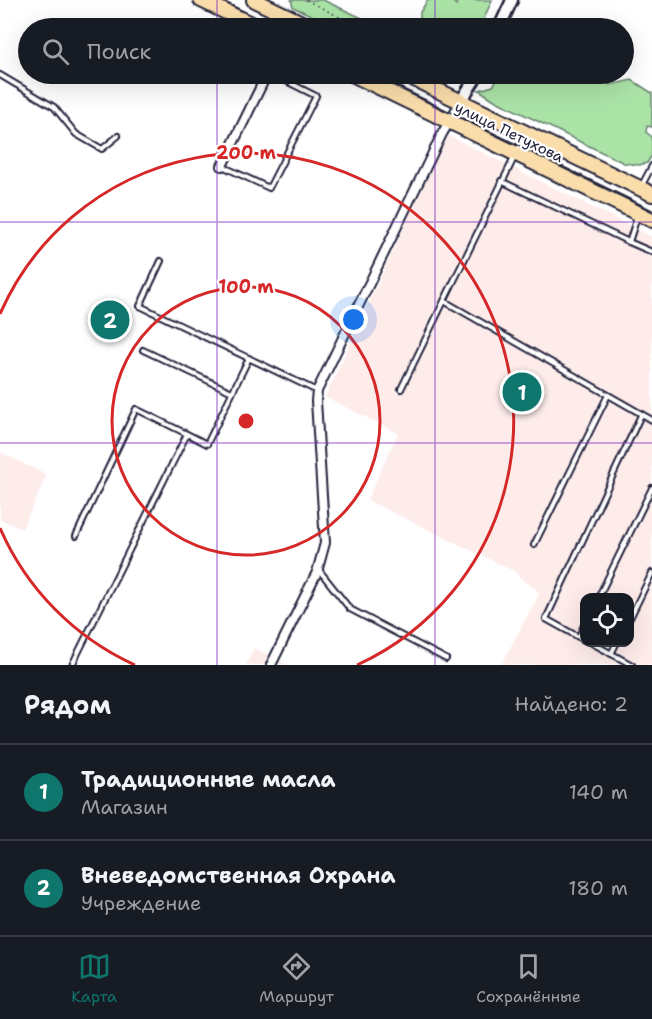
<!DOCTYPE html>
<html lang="ru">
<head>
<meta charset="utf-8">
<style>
  body { margin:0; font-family:"Shantell Sans",sans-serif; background:#242831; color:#f1f3f6 }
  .controls { position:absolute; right:18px; bottom:18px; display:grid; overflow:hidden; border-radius:12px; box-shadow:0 6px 24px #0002 }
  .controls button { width:54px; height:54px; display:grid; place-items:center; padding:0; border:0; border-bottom:2px solid #363941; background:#171b24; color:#f1f3f6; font:30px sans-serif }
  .you { position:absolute; left:354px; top:320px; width:21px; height:21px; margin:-15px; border:4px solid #fff; border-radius:50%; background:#1a73e8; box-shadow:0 0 0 9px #1a73e833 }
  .badge { display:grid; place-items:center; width:39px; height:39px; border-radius:50%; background:#0f766e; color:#fff; font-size:20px; font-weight:700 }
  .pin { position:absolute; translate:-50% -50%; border:3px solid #fff; box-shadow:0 2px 6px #0006 }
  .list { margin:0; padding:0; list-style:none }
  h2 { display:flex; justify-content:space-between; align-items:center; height:78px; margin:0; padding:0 24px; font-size:26px }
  h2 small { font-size:20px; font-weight:400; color:#9ea1a6 }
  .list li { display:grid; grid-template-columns:39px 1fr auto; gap:18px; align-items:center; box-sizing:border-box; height:96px; padding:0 24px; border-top:2px solid #363941 }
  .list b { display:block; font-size:22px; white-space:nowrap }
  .list p { margin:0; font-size:20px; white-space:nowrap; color:#9ea1a6 }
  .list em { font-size:20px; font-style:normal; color:#9ea1a6 }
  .icon { flex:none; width:33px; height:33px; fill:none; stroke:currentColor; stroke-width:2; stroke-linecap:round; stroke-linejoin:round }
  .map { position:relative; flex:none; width:652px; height:665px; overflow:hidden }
  .search { position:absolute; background:#171b24; box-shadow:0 6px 24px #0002; left:18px; right:18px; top:18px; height:66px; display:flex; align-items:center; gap:15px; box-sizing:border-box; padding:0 21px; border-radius:33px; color:#9ea1a6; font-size:22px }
  .sheet { height:270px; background:#171b24 }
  nav { display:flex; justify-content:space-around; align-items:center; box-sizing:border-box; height:84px; border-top:2px solid #363941; background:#171b24; font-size:16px; color:#9ea1a6 }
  nav a { display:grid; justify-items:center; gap:3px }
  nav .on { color:#0f766e }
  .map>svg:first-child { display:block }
</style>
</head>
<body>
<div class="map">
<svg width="652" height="665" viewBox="0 0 652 665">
  <rect width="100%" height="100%" fill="#fff"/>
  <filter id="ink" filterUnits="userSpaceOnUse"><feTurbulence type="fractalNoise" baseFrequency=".0167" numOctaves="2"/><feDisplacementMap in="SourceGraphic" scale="12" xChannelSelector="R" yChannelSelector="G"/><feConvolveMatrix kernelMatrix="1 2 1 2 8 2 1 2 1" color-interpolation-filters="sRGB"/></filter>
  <g filter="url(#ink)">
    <g fill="#feeceb" fill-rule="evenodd">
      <path d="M447 135 652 237V665H501L539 594 535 588 523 581 514 571 367 500 398 433 325 397ZM584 598H630V642H584Z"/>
      <polygon points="0,452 47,475 22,529 0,519"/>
      <polygon points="254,648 288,665 246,665"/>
    </g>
    <g fill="#abe3a7" stroke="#668271" stroke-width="1.5">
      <polygon points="291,0 323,0 375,24 395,28 339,28 293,7"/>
      <polygon points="428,0 451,0 456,5 458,0 492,0 480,28 420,28 420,12"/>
      <polygon points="500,74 600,74 610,85 632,80 652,93 652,127 647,126 646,132 652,137 652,155 647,163 639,165 624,163 496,101 479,90 493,86"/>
    </g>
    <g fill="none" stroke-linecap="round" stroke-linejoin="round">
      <g stroke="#22223b" stroke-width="8">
        <g id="lane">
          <polyline points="0,75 54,107 76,134 102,149 118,136"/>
          <polyline points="517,151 525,136"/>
          <polyline points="222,166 269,188 316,96 274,75"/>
          <polyline points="501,181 629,242"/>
          <polyline points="642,185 652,166"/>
          <polyline points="637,217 629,242 652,252"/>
          <polyline points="161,261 140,306 317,391"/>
          <polyline points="444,301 652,420"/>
          <polyline points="143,350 232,392"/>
          <polyline points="401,389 514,158"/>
          <polyline points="187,434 207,444 249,358"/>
          <polyline points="534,545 607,397"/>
          <polyline points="319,570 350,609 446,659"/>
          <polyline points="598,598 652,488"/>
          <polyline points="630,618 652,573"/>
          <polyline points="579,637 584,625"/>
          <polyline points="584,640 546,619 641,415"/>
          <polyline points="590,642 632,665"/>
          <polyline points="611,654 617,642"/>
          <polyline points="72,665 187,434 136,409 76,536"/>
        </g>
      </g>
      <g stroke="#22223b" stroke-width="12">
        <g id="street">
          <polyline points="222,166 264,80 274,74"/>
          <polyline points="271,665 317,572 325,543 316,401 317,391 442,134 461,101"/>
        </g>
      </g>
      <g stroke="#22223b" stroke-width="15">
        <g id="secondary">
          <polyline points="499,28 512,0"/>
          <polyline points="461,101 478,74"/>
        </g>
      </g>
      <g stroke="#22223b" stroke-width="18">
        <g id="highway">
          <polyline points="201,0 259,28"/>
          <polyline points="254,0 312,28"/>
          <polyline points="352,74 652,220"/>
          <polyline points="404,74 652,194"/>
        </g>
      </g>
      <g stroke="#22223b" stroke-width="1.5" stroke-dasharray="1.5 4.5" stroke-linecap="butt">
        <polyline points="306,0 361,28"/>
        <polyline points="271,28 274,23"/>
        <polyline points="448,74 463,81"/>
      </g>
      <use href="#lane" stroke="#fff" stroke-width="4"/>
      <use href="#street" stroke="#fff" stroke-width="8"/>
      <use href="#secondary" stroke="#fff" stroke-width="10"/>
      <use href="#highway" stroke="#faddab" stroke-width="14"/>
      <g stroke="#22223b" stroke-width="1.5">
        <polyline points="220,0 279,28"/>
        <polyline points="271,17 295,28"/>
        <polyline points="372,74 652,210"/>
      </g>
    </g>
  </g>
  <path fill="none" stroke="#7b2cbf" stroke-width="1.5" stroke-opacity="0.55" d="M217 0V28M435 0V28M217 74V665M435 74V665M0 222H652M0 443H652"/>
  <g fill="none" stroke="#d62828" stroke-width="3">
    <circle cx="246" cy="421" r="134"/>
    <path d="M135 665A268 268 0 0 1 0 528M0 314A268 268 0 1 1 357 665"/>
  </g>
  <g text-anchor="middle" stroke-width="4.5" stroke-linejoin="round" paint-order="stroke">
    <g font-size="15" fill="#22223b" stroke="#fff">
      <text transform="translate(509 132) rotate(26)" y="5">улица Петухова</text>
    </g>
  </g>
  <circle cx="246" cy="421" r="9" fill="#d62828" stroke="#fff" stroke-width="3"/>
  <g font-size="18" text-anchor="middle" font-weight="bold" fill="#d62828" stroke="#fff" stroke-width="4.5" stroke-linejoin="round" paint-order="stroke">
    <text x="246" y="159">200 m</text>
    <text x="246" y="293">100 m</text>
  </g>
</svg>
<div class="controls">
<button><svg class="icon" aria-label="locate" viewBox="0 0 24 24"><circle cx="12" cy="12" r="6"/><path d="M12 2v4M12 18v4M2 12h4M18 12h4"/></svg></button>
</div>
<div class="you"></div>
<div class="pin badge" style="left:522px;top:392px">1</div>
<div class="pin badge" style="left:110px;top:320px">2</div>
<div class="search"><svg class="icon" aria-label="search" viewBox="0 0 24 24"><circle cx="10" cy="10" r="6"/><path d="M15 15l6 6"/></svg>Поиск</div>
</div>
<section class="sheet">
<h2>Рядом<small>Найдено: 2</small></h2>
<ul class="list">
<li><span class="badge">1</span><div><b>Традиционные масла</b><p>Магазин</p></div><em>140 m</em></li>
<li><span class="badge">2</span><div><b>Вневедомственная Охрана</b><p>Учреждение</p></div><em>180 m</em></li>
</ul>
</section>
<nav>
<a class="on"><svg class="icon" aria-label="map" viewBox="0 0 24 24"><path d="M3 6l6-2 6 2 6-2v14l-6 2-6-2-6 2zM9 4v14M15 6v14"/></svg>Карта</a>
<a><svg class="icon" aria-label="directions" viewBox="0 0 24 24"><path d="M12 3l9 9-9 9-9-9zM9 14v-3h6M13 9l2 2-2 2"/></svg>Маршрут</a>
<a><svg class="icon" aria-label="saved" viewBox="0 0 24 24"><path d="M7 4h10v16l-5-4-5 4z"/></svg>Сохранённые</a>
</nav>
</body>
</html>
